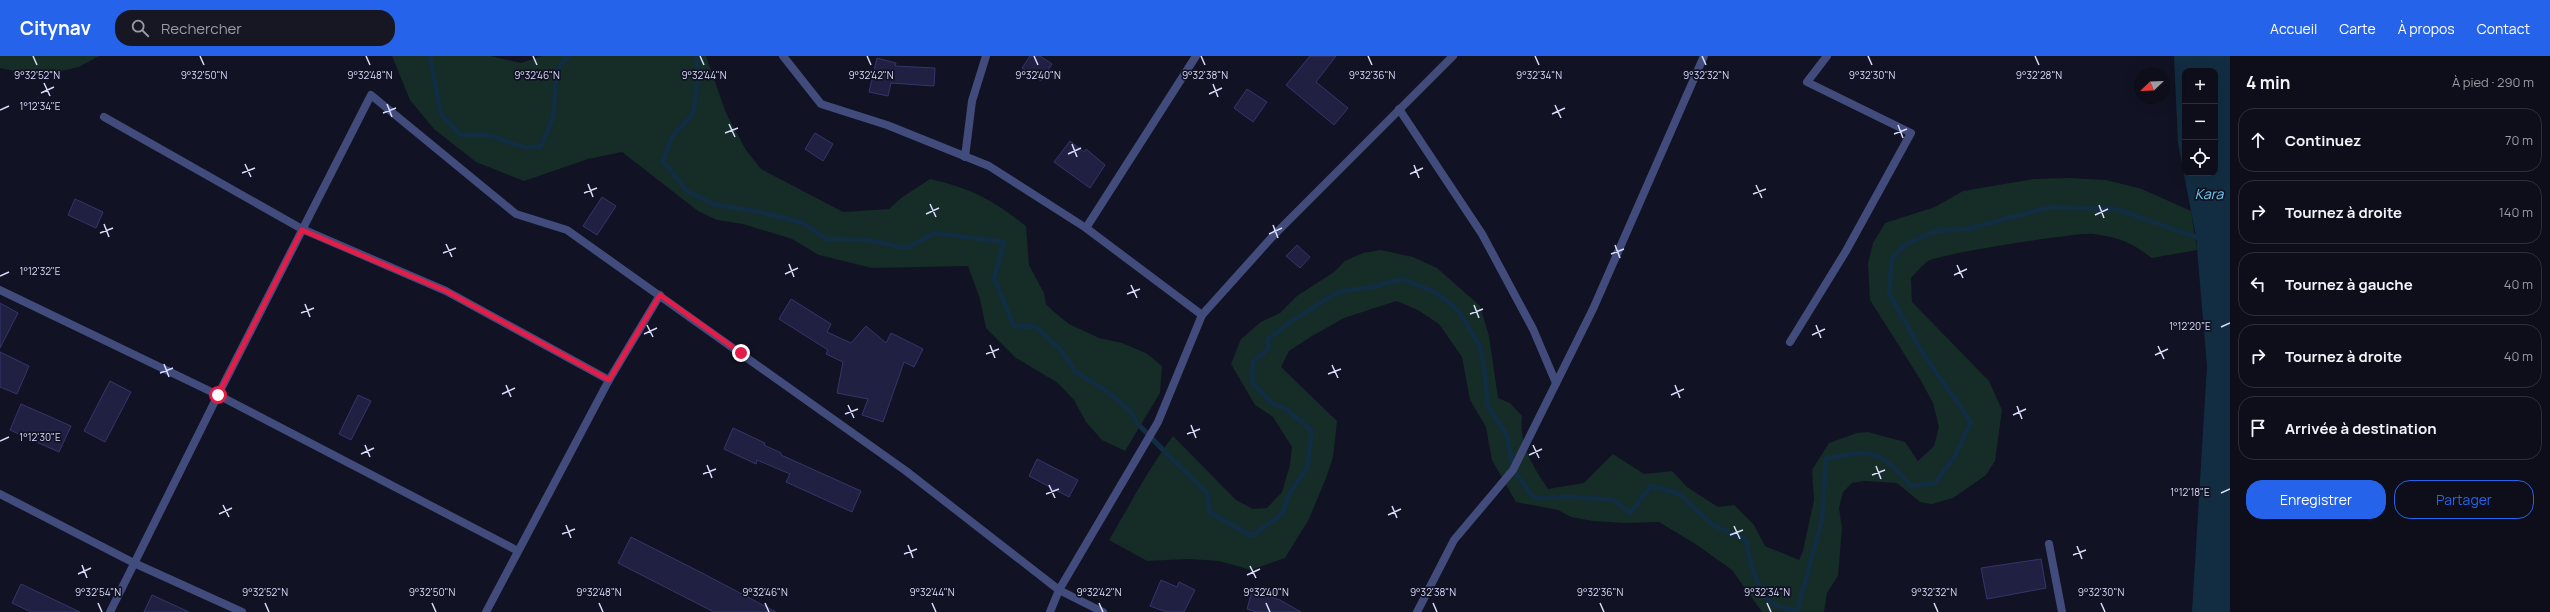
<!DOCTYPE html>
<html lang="fr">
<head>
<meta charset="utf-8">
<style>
  body { margin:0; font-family:Manrope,sans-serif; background:#161723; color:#f1f3f6 }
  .controls { position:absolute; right:12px; top:12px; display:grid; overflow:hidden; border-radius:8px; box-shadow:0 4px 16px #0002 }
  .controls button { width:36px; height:36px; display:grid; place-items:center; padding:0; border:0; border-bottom:1px solid #2d2e39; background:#0d0e1a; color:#f1f3f6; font:20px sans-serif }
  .compass { position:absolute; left:2134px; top:12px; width:36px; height:36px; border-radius:50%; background:#0d0e1a; box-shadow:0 4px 16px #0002; rotate:247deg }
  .stop { position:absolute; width:12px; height:12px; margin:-9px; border:3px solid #e11d48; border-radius:50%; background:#fff }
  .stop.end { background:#e11d48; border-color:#fff; box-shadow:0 1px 4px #0008 }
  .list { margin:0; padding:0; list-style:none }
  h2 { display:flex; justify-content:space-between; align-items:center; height:52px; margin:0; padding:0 16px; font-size:17px }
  h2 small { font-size:13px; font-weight:400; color:#9a9ca2 }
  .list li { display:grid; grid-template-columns:26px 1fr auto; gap:12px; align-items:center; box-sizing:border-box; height:64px; margin:0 8px 8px; padding:0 8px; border:1px solid #2d2e39; border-radius:16px }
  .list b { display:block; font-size:15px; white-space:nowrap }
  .list em { font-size:13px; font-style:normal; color:#9a9ca2 }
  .actions { display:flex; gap:8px; padding:12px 16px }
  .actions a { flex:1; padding:9px 0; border:1px solid #2563eb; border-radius:16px; text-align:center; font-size:14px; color:#2563eb }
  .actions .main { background:#2563eb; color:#fff }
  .icon { flex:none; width:22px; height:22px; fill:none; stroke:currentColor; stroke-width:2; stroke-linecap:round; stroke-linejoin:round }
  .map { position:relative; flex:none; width:2230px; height:556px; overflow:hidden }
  header { display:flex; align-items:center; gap:24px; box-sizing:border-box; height:56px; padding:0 20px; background:#2563eb; color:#fff }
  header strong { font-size:19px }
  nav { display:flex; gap:22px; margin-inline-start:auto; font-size:14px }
  .search { width:280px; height:36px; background:#161723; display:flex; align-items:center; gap:10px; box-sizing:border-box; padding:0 14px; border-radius:16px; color:#9a9ca2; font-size:15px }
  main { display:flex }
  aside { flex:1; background:#0d0e1a }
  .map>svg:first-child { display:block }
</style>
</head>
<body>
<header>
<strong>Citynav</strong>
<div class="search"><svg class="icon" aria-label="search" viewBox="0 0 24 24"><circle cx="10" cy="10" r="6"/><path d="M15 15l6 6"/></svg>Rechercher</div>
<nav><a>Accueil</a><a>Carte</a><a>À propos</a><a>Contact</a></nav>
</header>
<main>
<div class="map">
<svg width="2230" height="556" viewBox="0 0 2230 556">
  <rect width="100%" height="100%" fill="#111223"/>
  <g fill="#152c27">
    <polygon points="0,0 99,0 79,11 38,20 0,12"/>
    <path d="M392 0H490L521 7 542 0H706L726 57 746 94 761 113 843 156 889 153 901 142 930 123C973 133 991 143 1026 170L1029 209 1044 237 1046 248 1053 255 1069 268 1099 282 1122 287 1146 297 1162 310 1160 337 1125 395 1102 384 1086 366 1074 344 1058 327 1016 302 986 272 980 243 968 210 872 212 819 199 792 183 743 168 717 164 698 155 622 96 588 103 524 125 476 106 434 73 410 44Z"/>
    <path d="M2068 122 2106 124 2142 133 2191 155 2197 194 2152 202C2130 186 2121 182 2094 178 2078 176 1940 198 1928 205 1922 209 1916 217 1911 222L1912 246 1989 325 2002 354 1995 405 1986 419 1953 442 1932 448 1920 446 1897 427 1865 425 1852 427 1843 436 1839 452 1842 472 1838 520 1827 537 1824 556H1762L1732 514 1697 489 1659 466 1624 467 1593 465 1571 461 1558 454 1516 446 1492 404 1486 371 1470 344 1462 301 1439 268 1418 254 1396 245 1344 262 1312 280 1289 295 1281 311 1337 365 1333 401 1326 422 1309 463 1285 502 1251 514 1219 505 1189 503 1147 505 1109 484C1130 449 1148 413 1173 380L1236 444 1253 453 1267 452 1282 436 1290 409 1292 391 1273 361 1255 349 1231 308 1241 283 1261 266 1280 257 1297 240 1334 216 1345 205 1363 197 1381 194 1413 201 1437 212 1480 250 1489 280 1498 342 1510 347 1522 360C1519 389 1532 409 1548 433L1584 427 1613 398 1644 418 1672 415 1687 431 1718 451 1734 449 1754 469 1765 490 1799 504 1803 495 1814 444 1812 414 1829 387 1857 377 1868 376 1905 386 1918 405 1934 390 1939 371 1933 347 1920 323 1870 244 1868 207 1873 187 1885 167 1935 151 1963 135 2034 123Z"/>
  </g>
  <path fill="#122d41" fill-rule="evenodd" d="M2174 0H2230V556H2192L2207 310 2196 181 2178 87ZM2185 15H2215V117H2185Z"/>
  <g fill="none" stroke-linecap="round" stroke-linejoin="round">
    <g stroke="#122d41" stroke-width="5">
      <path d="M430 0 441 58 461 79H488L526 92 541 90C545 81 549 73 552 64 558 44 549 15 569 0"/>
      <path d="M696 0 699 19 693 58 672 81 663 105 687 135 713 148 760 156 803 167 826 183 866 184 907 192 936 177 1004 186 994 222 1014 270 1036 271 1061 294 1075 315 1112 339 1132 357 1137 367 1167 398 1207 437 1210 457 1252 480 1283 457 1288 440 1307 412 1312 375 1286 353 1270 346 1252 326 1253 306 1269 292 1267 284 1290 266 1338 236 1372 231 1402 223 1435 236 1459 255 1480 291 1485 319 1488 351 1507 379 1513 414 1534 442 1573 441 1614 444 1630 457 1651 430 1678 437 1713 469 1746 484C1749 502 1757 540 1776 549 1782 552 1790 553 1797 556L1822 464 1826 403C1872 393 1880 393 1911 430L1935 427 1955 400 1971 366 1922 296 1889 237 1892 203 1904 189 1936 175 1967 173 2050 151 2116 153 2196 181"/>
    </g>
  </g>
  <g fill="#202042" stroke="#35356b">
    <polygon points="1030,0 1040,0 1052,8 1041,25 1022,12"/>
    <polygon points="1310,0 1336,0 1316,26 1348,52 1334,69 1286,29"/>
    <polygon points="877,2 896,7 895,10 935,12 934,30 891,27 888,40 869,36"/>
    <polygon points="1247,33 1267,46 1253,66 1234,52"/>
    <polygon points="815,77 833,88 823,105 805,93"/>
    <polygon points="1070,85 1084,96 1086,93 1105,109 1090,132 1054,106"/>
    <polygon points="602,141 616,150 597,179 583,170"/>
    <polygon points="75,143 103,156 96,172 68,159"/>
    <polygon points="1297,189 1310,201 1300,212 1286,200"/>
    <polygon points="791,243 831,268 827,276 851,287 866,270 886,287 891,277 923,293 914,311 904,306 883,366 862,359 868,343 837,337 843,306 826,298 828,294 779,263"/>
    <polygon points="0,247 18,257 0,292"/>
    <polygon points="0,296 29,310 17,338 0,331"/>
    <polygon points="110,325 131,336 105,386 84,375"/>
    <polygon points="358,339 371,345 351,384 339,378"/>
    <polygon points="21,348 71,370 59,396 10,374"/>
    <polygon points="733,372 765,387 764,389 781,397 781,399 861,435 852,456 786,426 790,418 757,404 756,408 724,393"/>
    <polygon points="1037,403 1078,424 1069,441 1029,420"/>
    <polygon points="631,481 704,518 776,556 714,556 618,507"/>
    <polygon points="2041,503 2046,532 1987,543 1981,512"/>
    <polygon points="1161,524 1177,531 1179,526 1195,534 1184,556 1166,556 1150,550"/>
    <polygon points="21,528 80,556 31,556 12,547"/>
    <polygon points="1252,535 1280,544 1301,556 1256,556 1247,553"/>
    <polygon points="152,539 189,556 144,556"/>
  </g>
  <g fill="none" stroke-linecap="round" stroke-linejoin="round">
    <g stroke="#424c7c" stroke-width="8">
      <polyline points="783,0 821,48 887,69 989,110 1086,172 1202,259"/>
      <polyline points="1399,53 1482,178 1533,273 1556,327"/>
      <polyline points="104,61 302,173 446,235 609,324"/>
      <polyline points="965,101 972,45 986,0"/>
      <polyline points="1086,172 1196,0"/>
      <polyline points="0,234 218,339 518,495"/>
      <polyline points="1790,286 1846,195 1911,77 1807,26 1827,0"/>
      <polyline points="0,438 134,507 242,556"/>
      <polyline points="2049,488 2062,556"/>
      <polyline points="110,556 218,339 371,39 516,158 567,174 906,415 1059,534 1103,556"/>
      <polyline points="486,556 609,324 660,239"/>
      <polyline points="1050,556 1059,534 1158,366 1202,259 1273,180 1453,0"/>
      <polyline points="1417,556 1454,484 1513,414 1593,253 1704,0"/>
    </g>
  </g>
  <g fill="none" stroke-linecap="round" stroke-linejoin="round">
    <polyline stroke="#e11d48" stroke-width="5" points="218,339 302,174 446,235 609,324 660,239 741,297"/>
  </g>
  <path fill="none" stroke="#d8dbfa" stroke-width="1.5" d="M33 0 37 9M200 0 204 9M366 0 370 9M533 0 537 9M700 0 704 9M867 0 871 9M1034 0 1038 9M1201 0 1205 9M1368 0 1372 9M1535 0 1539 9M1702 0 1706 9M1868 0 1872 9M2035 0 2039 9M44 27 50 40M1213 28 1218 41M41 37 54 31M1209 38 1222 32M387 48 392 61M1555 49 1561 62M0 54 9 50M383 57 396 52M1552 58 1565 52M729 68 735 81M1898 69 1903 82M725 77 738 72M1894 78 1907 73M1072 88 1077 101M1068 98 1081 92M245 108 251 121M1414 109 1419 122M242 117 255 112M1410 118 1423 112M588 128 593 141M1756 129 1762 142M584 137 597 132M1753 138 1766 133M930 148 936 161M2099 149 2104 162M926 158 939 152M2095 159 2108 153M104 168 109 181M1273 169 1278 182M100 177 113 172M1269 178 1282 172M446 188 452 201M1615 189 1620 202M443 197 456 192M1611 198 1624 193M789 208 794 221M1957 209 1963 222M785 218 798 212M1954 219 1967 213M0 220 9 216M1131 229 1137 242M1127 238 1140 233M305 248 310 261M1474 249 1479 262M301 257 314 252M1470 258 1483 253M647 269 653 281M1816 269 1821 282M2221 271 2230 267M644 278 657 272M1812 279 1825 273M990 289 995 302M2158 290 2164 303M986 298 999 293M2155 299 2168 293M164 308 169 321M1332 309 1338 322M160 317 173 312M1328 318 1341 313M506 329 511 341M1675 329 1680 342M502 338 515 332M1671 339 1684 333M848 349 854 362M2017 350 2022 363M845 358 858 353M2013 359 2026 353M1191 369 1196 382M1187 378 1200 373M0 385 9 381M365 389 370 401M1533 389 1539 402M361 398 374 392M1529 399 1542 393M707 409 712 422M1876 410 1881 423M703 418 716 413M1872 419 1885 414M1049 429 1055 442M2221 437 2230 433M1046 438 1059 433M223 449 229 461M1392 450 1397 462M219 458 232 452M1388 459 1401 453M566 469 571 482M1734 470 1740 483M562 478 575 473M1730 479 1743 474M908 489 913 502M2077 490 2082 503M904 498 917 493M2073 499 2086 494M82 509 87 522M1250 510 1256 522M78 518 91 512M1247 519 1260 513M98 547 102 556M265 547 269 556M432 547 436 556M599 547 603 556M765 547 769 556M932 547 936 556M1099 547 1103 556M1266 547 1270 556M1433 547 1437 556M1600 547 1604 556M1767 547 1771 556M1934 547 1938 556M2101 547 2105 556"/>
  <g text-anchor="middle" stroke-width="3.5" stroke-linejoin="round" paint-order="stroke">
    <g font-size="14" font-style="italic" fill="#73cdee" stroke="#111223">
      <text x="2209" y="143">Kara</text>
    </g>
  </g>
  <g font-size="10" text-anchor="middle" fill="#d8dbfa" stroke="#111223" stroke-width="3.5" stroke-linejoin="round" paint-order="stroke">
    <text x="37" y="23">9°32'52"N</text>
    <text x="204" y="23">9°32'50"N</text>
    <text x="370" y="23">9°32'48"N</text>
    <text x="537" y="23">9°32'46"N</text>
    <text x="704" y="23">9°32'44"N</text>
    <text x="871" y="23">9°32'42"N</text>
    <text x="1038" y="23">9°32'40"N</text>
    <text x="1205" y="23">9°32'38"N</text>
    <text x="1372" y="23">9°32'36"N</text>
    <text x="1539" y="23">9°32'34"N</text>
    <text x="1706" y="23">9°32'32"N</text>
    <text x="1872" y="23">9°32'30"N</text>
    <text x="2039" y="23">9°32'28"N</text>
    <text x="40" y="54">1°12'34"E</text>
    <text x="40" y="219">1°12'32"E</text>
    <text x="2190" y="274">1°12'20"E</text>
    <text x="40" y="385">1°12'30"E</text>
    <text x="2190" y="440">1°12'18"E</text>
    <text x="98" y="540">9°32'54"N</text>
    <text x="265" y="540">9°32'52"N</text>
    <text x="432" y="540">9°32'50"N</text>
    <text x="599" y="540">9°32'48"N</text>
    <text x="765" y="540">9°32'46"N</text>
    <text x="932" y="540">9°32'44"N</text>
    <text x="1099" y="540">9°32'42"N</text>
    <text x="1266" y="540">9°32'40"N</text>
    <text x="1433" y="540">9°32'38"N</text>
    <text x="1600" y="540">9°32'36"N</text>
    <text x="1767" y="540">9°32'34"N</text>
    <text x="1934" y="540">9°32'32"N</text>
    <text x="2101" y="540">9°32'30"N</text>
  </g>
</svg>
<div class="controls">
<button>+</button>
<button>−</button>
<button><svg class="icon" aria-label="locate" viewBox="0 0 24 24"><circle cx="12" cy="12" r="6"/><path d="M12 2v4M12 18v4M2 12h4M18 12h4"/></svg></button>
</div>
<svg class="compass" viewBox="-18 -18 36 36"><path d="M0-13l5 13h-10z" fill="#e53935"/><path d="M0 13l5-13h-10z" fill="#9a9ca2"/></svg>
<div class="stop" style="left:218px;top:339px"></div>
<div class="stop end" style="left:741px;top:297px"></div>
</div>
<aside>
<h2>4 min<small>À pied · 290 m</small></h2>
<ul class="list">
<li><svg class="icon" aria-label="ahead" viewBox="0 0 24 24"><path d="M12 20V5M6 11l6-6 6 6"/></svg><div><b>Continuez</b></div><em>70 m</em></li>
<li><svg class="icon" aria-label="right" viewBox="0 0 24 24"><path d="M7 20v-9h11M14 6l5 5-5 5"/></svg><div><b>Tournez à droite</b></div><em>140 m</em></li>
<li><svg class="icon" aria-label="left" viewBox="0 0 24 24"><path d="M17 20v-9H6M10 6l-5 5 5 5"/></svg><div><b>Tournez à gauche</b></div><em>40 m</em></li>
<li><svg class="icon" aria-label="right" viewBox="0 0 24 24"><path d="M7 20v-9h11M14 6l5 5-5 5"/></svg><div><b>Tournez à droite</b></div><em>40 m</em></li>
<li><svg class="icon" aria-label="arrive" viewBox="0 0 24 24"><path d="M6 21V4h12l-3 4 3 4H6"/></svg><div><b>Arrivée à destination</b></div></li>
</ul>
<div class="actions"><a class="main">Enregistrer</a><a>Partager</a></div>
</aside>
</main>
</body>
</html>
